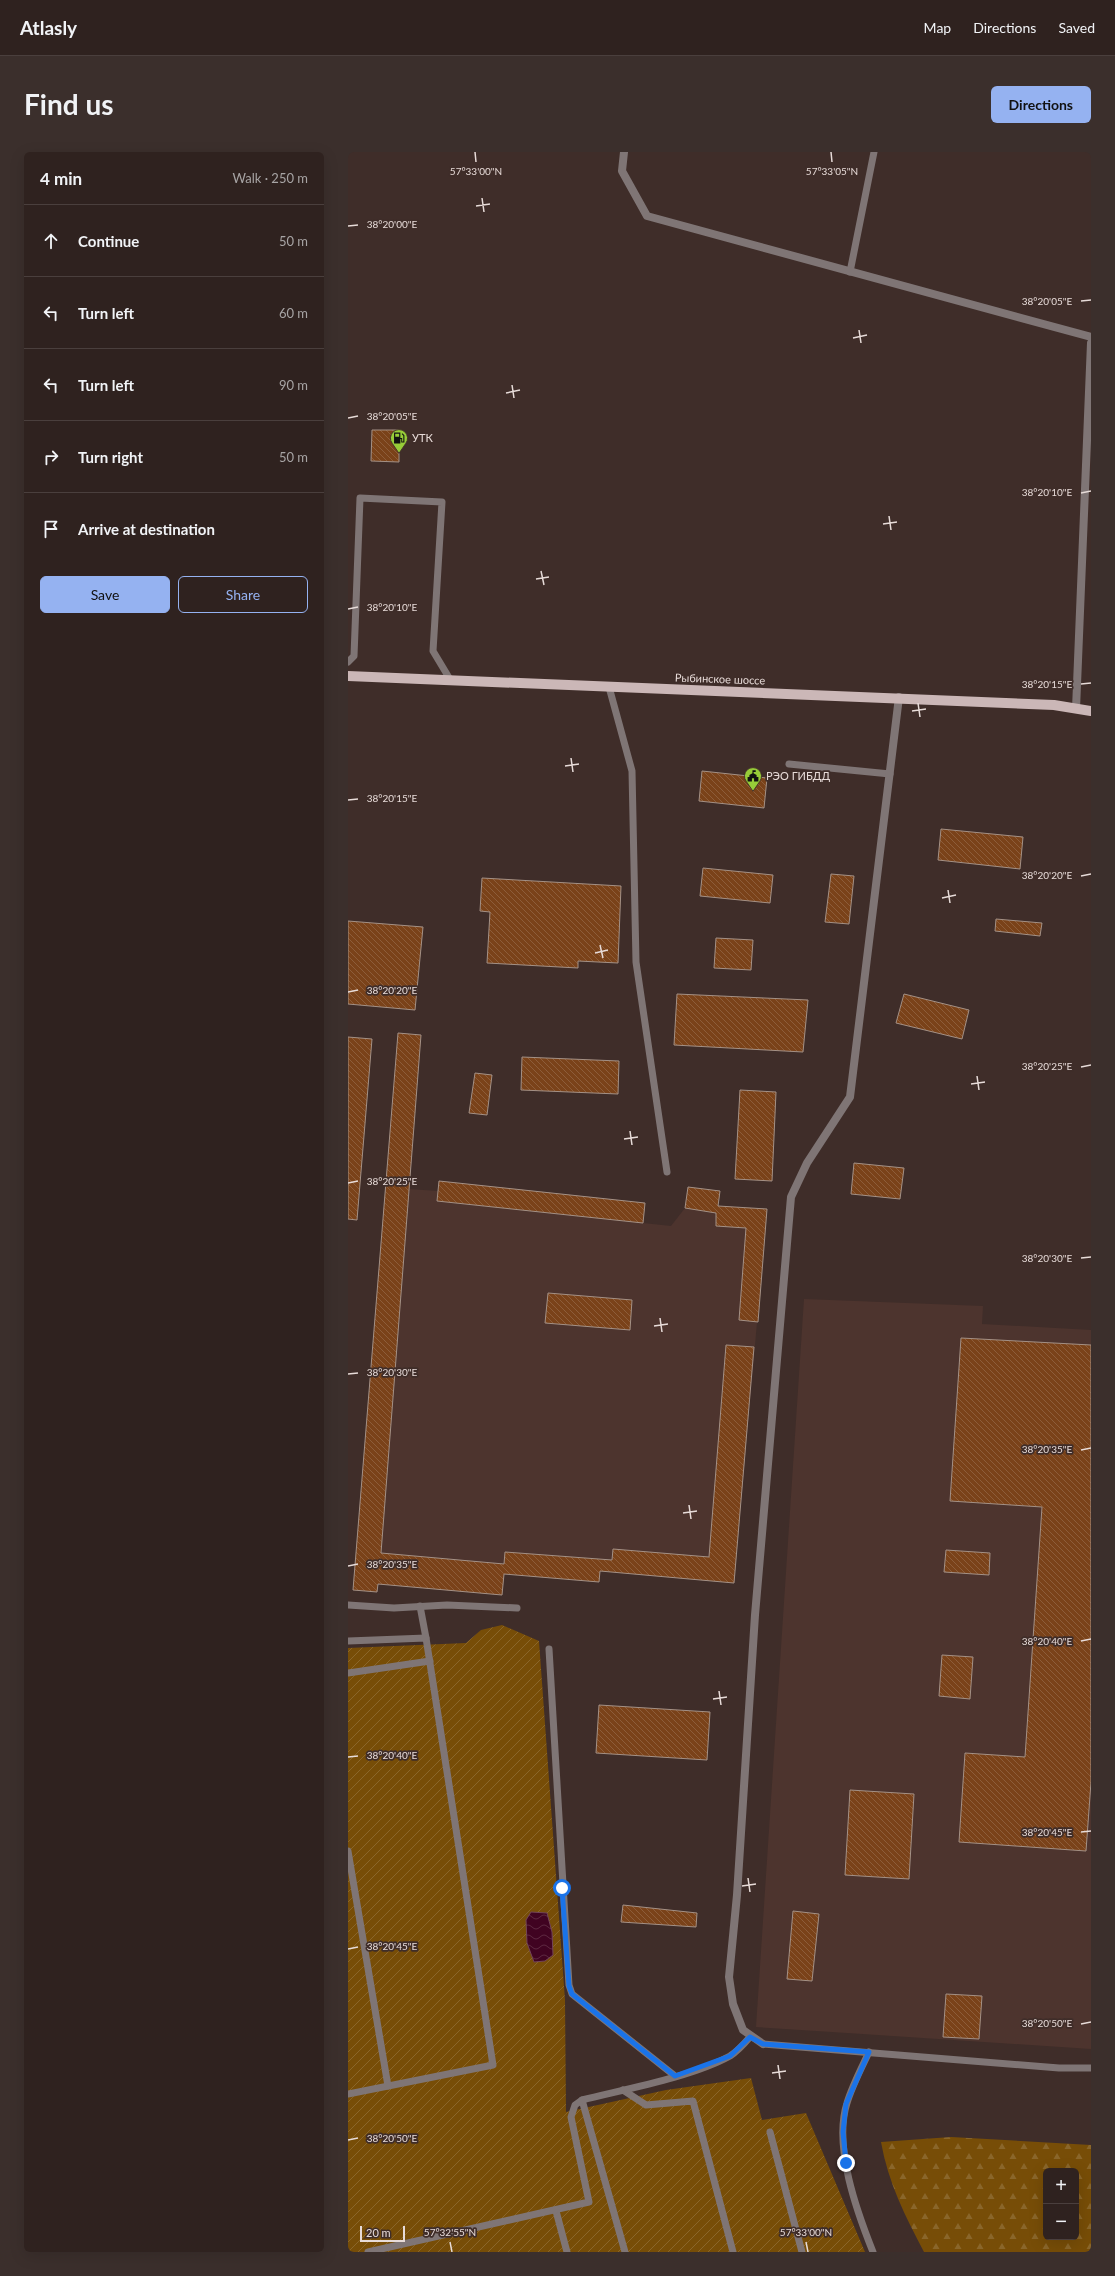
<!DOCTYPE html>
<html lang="en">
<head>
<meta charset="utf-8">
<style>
  body { margin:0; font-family:Lato,sans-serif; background:#3b2f2c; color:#f1f3f6 }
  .controls { position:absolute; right:12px; bottom:12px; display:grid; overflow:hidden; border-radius:6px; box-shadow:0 4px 16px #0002 }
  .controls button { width:36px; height:36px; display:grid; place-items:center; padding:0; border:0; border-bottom:1px solid #4a3f3d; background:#2f221f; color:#f1f3f6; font:20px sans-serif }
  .scale { position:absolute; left:12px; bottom:10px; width:45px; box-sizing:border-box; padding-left:4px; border:2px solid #e7dbd8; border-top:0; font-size:11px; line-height:14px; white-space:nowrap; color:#e7dbd8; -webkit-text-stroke:3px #3f2d29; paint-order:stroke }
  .stop { position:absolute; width:12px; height:12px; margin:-9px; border:3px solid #1a73e8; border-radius:50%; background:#fff }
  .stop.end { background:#1a73e8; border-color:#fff; box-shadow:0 1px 4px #0008 }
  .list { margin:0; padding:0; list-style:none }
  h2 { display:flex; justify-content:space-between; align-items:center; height:52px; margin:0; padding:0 16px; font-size:17px }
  h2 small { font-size:13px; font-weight:400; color:#a7a4a4 }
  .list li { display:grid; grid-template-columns:26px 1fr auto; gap:12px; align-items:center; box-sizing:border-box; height:72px; padding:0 16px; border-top:1px solid #4a3f3d }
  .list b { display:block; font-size:15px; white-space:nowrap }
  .list em { font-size:13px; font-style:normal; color:#a7a4a4 }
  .actions { display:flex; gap:8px; padding:12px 16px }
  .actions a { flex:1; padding:9px 0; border:1px solid #95b2f1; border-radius:6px; text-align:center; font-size:14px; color:#95b2f1 }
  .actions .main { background:#95b2f1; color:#111 }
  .icon { flex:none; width:22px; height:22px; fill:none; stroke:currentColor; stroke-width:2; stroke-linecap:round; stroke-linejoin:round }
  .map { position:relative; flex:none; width:743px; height:2100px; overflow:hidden; border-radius:6px }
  header { display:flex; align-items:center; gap:24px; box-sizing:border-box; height:56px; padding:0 20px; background:#2f221f; border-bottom:1px solid #4a3f3d }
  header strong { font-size:19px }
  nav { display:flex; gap:22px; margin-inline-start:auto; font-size:14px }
  .intro { display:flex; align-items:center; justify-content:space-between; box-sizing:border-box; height:96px; padding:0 24px }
  h1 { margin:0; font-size:28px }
  .button { padding:10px 18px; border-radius:6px; background:#95b2f1; color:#111; font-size:14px; font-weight:700 }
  main { display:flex; gap:24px; padding:0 24px }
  aside { flex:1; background:#2f221f; border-radius:6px; box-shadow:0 4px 16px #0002 }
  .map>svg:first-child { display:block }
</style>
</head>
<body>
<header>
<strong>Atlasly</strong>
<nav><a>Map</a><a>Directions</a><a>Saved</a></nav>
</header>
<div class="intro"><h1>Find us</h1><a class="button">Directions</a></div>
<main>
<aside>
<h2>4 min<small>Walk · 250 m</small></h2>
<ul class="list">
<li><svg class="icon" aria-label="ahead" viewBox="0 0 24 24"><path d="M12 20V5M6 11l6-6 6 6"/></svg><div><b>Continue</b></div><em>50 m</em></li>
<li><svg class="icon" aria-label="left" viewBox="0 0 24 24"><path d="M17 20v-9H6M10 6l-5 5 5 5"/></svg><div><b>Turn left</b></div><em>60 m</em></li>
<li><svg class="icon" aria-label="left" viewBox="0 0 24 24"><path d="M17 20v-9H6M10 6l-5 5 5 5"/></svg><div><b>Turn left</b></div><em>90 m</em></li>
<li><svg class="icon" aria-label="right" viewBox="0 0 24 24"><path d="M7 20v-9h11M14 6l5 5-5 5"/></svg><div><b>Turn right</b></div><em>50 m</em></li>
<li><svg class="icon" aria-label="arrive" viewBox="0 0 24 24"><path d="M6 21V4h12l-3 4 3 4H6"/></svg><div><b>Arrive at destination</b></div></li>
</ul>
<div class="actions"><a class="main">Save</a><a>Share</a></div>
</aside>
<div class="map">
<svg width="743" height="2100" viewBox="0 0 743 2100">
  <defs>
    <pattern id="forest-firs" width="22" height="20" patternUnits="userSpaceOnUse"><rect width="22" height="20" fill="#774d07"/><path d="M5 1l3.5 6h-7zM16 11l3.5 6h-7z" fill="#8a662a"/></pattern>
    <pattern id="garden-furrows" width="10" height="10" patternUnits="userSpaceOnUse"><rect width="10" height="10" fill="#774d07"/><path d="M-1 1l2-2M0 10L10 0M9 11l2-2" fill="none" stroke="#8a662a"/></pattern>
    <pattern id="water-waves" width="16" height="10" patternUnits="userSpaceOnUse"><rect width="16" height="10" fill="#400321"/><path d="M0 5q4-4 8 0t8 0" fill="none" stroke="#5c2740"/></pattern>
    <pattern id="building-back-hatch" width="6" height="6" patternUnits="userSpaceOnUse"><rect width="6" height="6" fill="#7a4219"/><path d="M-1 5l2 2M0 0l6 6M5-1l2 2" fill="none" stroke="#8d5d3a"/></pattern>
  </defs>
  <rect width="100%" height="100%" fill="#3f2d29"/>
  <g fill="#4d342e">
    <polygon points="61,1037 90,1039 89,1049 323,1074 337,1056 368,1061 370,1054 419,1057 386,1431 263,1408 158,1400 156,1412 33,1401"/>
    <polygon points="456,1147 635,1154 634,1172 743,1178 743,1897 408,1875"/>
  </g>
  <path fill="url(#forest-firs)" fill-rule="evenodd" d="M603 1985 743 1993V2100H576C557 2064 540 2030 533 1990ZM698 2019H728V2085H698Z"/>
  <polygon fill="url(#garden-furrows)" points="154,1473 191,1489 217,1848 218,1960 318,1938 403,1926 414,1968 458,1961 517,2100 0,2100 0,1496 118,1491 133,1478"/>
  <polygon fill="url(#water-waves)" stroke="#724458" points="183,1760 199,1761 204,1780 205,1803 197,1809 186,1810 179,1791 178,1768"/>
  <g fill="url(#building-back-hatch)" stroke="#a49186">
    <polygon points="24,278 51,278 51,310 23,309"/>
    <polygon points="354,619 419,626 416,656 351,649"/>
    <polygon points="593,677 675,685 672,717 590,708"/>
    <polygon points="355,716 425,723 422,751 352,744"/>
    <polygon points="483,722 506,724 501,772 477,770"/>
    <polygon points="134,726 273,734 270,811 230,809 230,816 139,811 142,760 132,759"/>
    <polygon points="648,767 694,771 692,784 647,779"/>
    <polygon points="0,769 75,775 67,858 0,852"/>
    <polygon points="368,786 405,788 403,818 366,816"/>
    <polygon points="329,842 460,848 455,900 326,893"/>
    <polygon points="556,842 621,858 614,887 548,871"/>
    <polygon points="50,881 73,883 33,1401 156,1412 157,1400 264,1408 265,1397 361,1405 378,1193 406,1195 386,1431 252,1419 251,1430 156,1422 154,1443 30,1432 29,1440 5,1438"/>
    <polygon points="0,885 24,887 9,1068 0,1067"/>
    <polygon points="174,905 271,909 270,942 173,938"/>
    <polygon points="127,921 144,923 139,963 121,961"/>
    <polygon points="392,938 428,940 424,1029 387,1027"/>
    <polygon points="506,1011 556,1016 552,1047 503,1042"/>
    <polygon points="91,1029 297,1051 295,1071 89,1049"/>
    <polygon points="340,1035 372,1039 370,1054 419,1057 410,1170 391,1168 398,1076 368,1074 368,1061 337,1056"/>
    <polygon points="200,1141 284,1148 282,1178 197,1171"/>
    <polygon points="613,1186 743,1193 743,1630 738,1699 611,1690 617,1601 677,1605 694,1355 602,1349"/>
    <polygon points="598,1398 642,1401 641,1423 596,1420"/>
    <polygon points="594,1503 625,1505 622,1547 591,1544"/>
    <polygon points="251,1553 362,1560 359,1608 248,1601"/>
    <polygon points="502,1638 566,1642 561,1727 497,1723"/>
    <polygon points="275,1753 349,1761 348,1775 273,1770"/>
    <polygon points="445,1759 471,1762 464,1829 439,1827"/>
    <polygon points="598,1842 634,1844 631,1887 595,1885"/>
  </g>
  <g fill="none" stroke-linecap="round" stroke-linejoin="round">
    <g stroke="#7f7575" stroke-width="7">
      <polyline points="502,120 526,0"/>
      <polyline points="0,510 6,504 12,346 94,350 85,499 103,529"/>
      <polyline points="261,535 284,619 288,810 319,1020"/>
      <polyline points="441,612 542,622"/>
      <polyline points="0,1453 46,1456 99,1453 169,1456"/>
      <polyline points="72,1454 78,1486"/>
      <polyline points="0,1489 78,1486 145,1913 0,1942"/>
      <polyline points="201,1497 221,1833 224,1842 327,1924"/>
      <polyline points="0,1521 82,1509"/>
      <polyline points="0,1699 40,1934"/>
      <polyline points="415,1892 711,1916 743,1916"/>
      <path d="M521 1900C513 1917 504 1934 499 1951 485 1994 509 2060 525 2100"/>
      <polyline points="275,1938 298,1953 345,1949 385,2100"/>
      <polyline points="234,1948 277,2100"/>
      <polyline points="422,1980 454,2100"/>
      <polyline points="208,2059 219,2100"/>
      <path d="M20 2100 241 2050 223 1965 227 1953 234 1948C278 1937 344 1925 382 1904 390 1899 396 1892 402 1885"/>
    </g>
    <g stroke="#7f7575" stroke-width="8">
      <polyline points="276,0 274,19 299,64 743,185"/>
      <polyline points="728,557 743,191"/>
      <polyline points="415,1892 395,1878 385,1852 381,1825 389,1743 407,1463 443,1045 459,1011 502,945 551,545"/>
    </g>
    <polyline stroke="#cbb7b7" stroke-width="10" points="0,524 706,553 743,559"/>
  </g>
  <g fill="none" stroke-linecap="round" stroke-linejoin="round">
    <polyline stroke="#1a73e8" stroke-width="5" points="214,1736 221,1834 224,1842 327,1924 382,1904 402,1885 415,1892 521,1900 498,1952 495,1980 498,2011"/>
  </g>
  <path fill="none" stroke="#e7dbd8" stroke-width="1.5" d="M127 0 128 10M483 0 484 10M134 46 136 60M128 54 142 52M0 74 10 73M733 149 743 148M511 178 513 191M505 186 519 183M164 233 166 246M158 241 172 238M0 266 10 264M733 341 743 339M541 364 543 378M535 372 549 370M193 419 196 433M188 427 201 425M0 457 10 455M733 532 743 531M570 551 572 565M564 559 578 557M223 606 225 620M217 614 231 612M0 648 10 647M733 724 743 722M600 738 602 751M594 746 608 743M252 793 255 806M247 801 260 798M0 840 10 838M733 915 743 913M629 924 631 938M623 932 637 930M282 979 284 993M276 987 290 985M0 1031 10 1029M733 1106 743 1105M312 1166 314 1180M306 1174 320 1172M0 1222 10 1221M733 1298 743 1296M341 1353 343 1367M335 1361 349 1359M0 1414 10 1412M733 1489 743 1487M371 1539 373 1553M365 1547 379 1545M0 1605 10 1604M733 1680 743 1679M400 1726 402 1740M394 1734 408 1732M0 1797 10 1795M733 1872 743 1870M430 1913 432 1927M424 1921 438 1919M0 1988 10 1986M102 2090 104 2100M458 2090 460 2100"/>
  <defs>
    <g id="fuel-pin" transform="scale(0.9)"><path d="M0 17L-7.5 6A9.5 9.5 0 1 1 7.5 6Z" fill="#97cc38" stroke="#3f2d29"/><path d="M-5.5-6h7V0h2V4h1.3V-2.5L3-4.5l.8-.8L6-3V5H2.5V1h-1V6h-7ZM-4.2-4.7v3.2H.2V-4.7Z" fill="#111"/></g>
    <g id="civic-pin" transform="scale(0.9)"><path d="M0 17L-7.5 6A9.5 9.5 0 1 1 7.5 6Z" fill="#97cc38" stroke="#3f2d29"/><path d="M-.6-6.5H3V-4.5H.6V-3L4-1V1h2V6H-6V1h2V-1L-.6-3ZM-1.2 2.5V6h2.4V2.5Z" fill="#111"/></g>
  </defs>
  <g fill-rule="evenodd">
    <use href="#fuel-pin" x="51" y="286"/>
    <use href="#civic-pin" x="405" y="624"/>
  </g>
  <g text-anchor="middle" stroke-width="3.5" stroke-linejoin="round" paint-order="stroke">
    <g font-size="11" fill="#e7dbd8" stroke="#3f2d29" text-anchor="start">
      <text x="64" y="290">УТК</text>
      <text x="418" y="628">РЭО ГИБДД</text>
    </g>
    <g font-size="11" fill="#e7dbd8" stroke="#3f2d29">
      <text transform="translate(372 527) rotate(2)" y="4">Рыбинское шоссе</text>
    </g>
  </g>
  <g font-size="10" text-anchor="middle" fill="#e7dbd8" stroke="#3f2d29" stroke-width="3.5" stroke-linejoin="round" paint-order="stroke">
    <text x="128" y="23">57°33'00"N</text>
    <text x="484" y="23">57°33'05"N</text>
    <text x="44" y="76">38°20'00"E</text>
    <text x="699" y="153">38°20'05"E</text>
    <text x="44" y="268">38°20'05"E</text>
    <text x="699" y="344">38°20'10"E</text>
    <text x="44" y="459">38°20'10"E</text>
    <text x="699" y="536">38°20'15"E</text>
    <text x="44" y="650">38°20'15"E</text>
    <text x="699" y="727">38°20'20"E</text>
    <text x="44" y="842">38°20'20"E</text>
    <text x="699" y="918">38°20'25"E</text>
    <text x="44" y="1033">38°20'25"E</text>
    <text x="699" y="1110">38°20'30"E</text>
    <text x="44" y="1224">38°20'30"E</text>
    <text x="699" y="1301">38°20'35"E</text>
    <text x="44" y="1416">38°20'35"E</text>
    <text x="699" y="1493">38°20'40"E</text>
    <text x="44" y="1607">38°20'40"E</text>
    <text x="699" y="1684">38°20'45"E</text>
    <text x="44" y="1798">38°20'45"E</text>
    <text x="699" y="1875">38°20'50"E</text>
    <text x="44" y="1990">38°20'50"E</text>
    <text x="102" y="2084">57°32'55"N</text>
    <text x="458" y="2084">57°33'00"N</text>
  </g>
</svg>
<div class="controls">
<button>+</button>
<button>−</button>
</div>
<div class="scale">20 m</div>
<div class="stop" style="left:214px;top:1736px"></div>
<div class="stop end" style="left:498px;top:2011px"></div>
</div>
</main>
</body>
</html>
